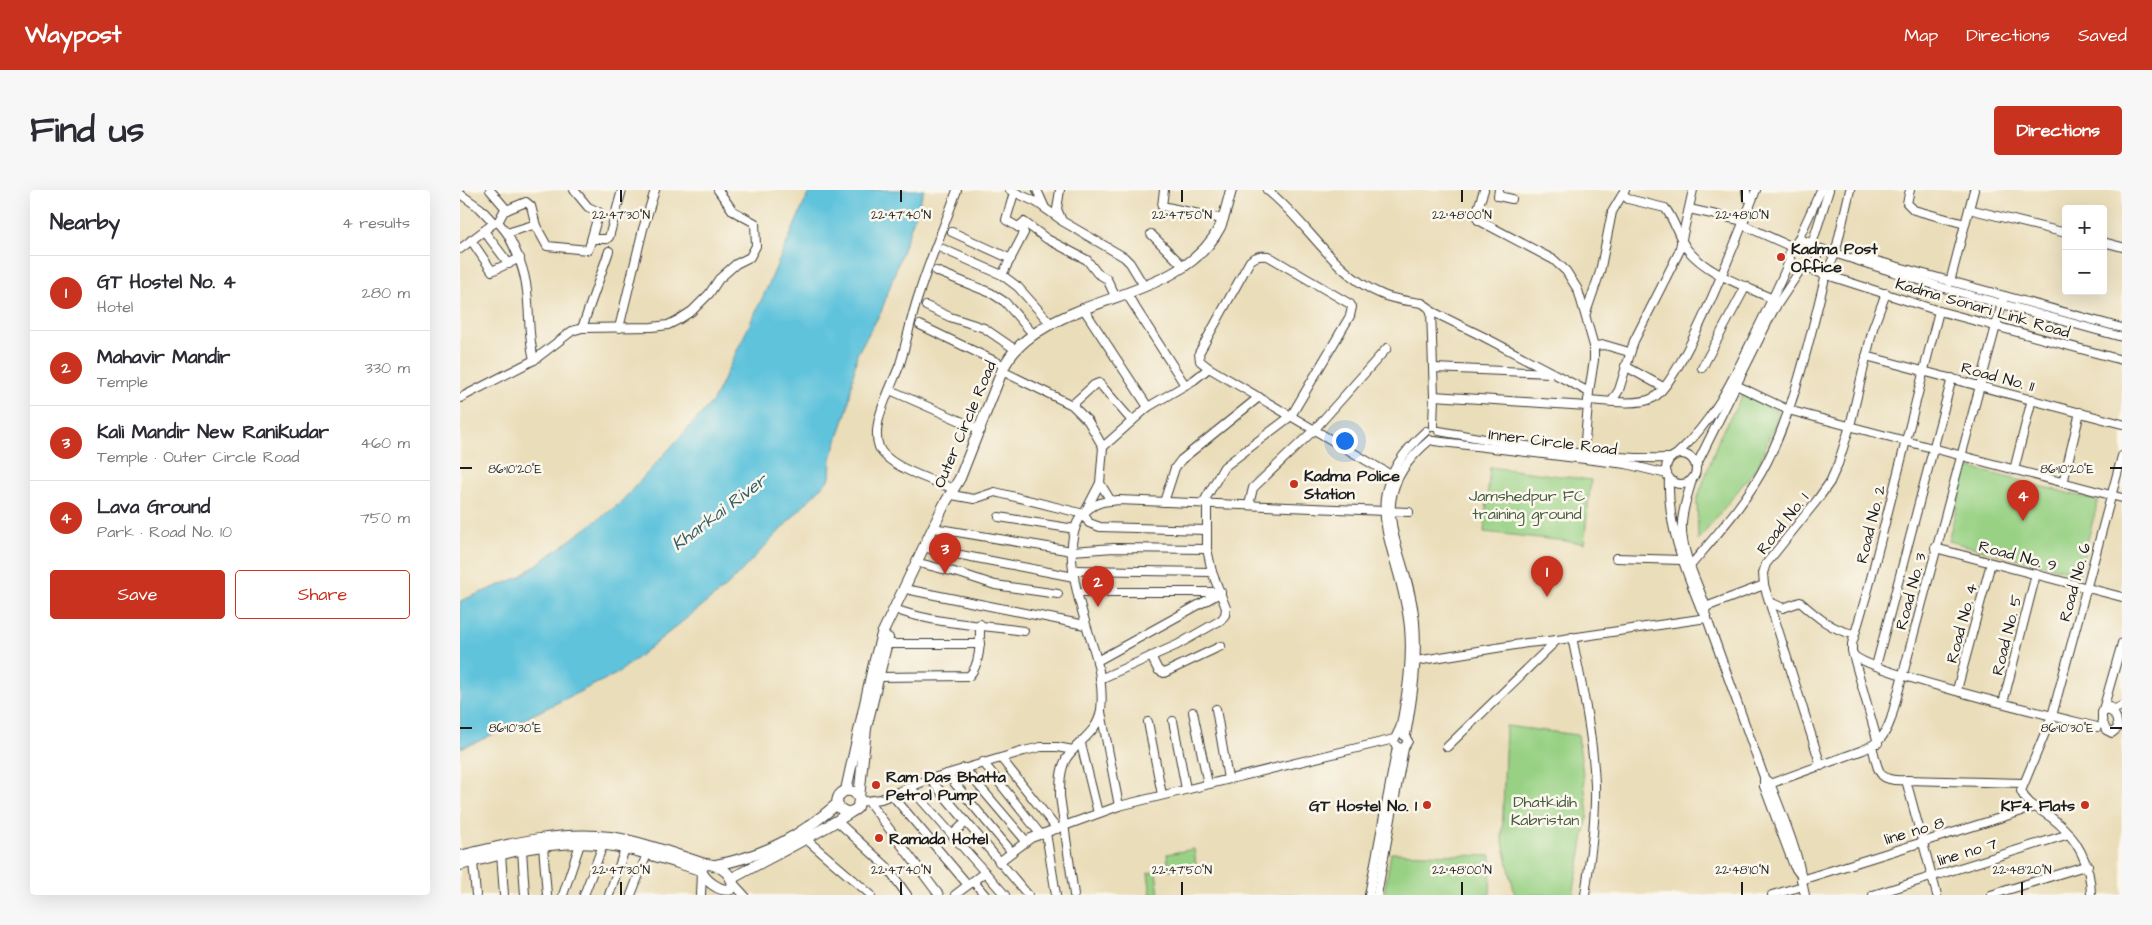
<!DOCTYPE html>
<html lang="en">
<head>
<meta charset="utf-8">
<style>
  body { margin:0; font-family:"Architects Daughter",sans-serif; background:#f7f7f7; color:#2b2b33 }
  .controls { position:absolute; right:15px; top:15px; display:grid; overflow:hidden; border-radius:5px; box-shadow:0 5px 20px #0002 }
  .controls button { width:45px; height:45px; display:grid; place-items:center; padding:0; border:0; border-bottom:1px solid #e1e1e2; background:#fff; color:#2b2b33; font:25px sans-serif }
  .you { position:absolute; left:884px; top:250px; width:18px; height:18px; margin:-12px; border:4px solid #fff; border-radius:50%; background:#1a73e8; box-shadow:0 0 0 8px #1a73e833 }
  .badge { display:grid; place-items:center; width:32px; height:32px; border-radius:50%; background:#c8321e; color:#fff; font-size:16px; font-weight:700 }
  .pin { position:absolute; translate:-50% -41px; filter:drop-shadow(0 1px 2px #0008) }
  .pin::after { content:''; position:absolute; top:26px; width:18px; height:15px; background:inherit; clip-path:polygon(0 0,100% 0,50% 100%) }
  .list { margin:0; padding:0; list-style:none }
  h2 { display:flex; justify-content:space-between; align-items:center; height:65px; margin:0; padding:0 20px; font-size:21px }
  h2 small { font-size:16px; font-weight:400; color:#7c7c81 }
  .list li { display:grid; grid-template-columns:32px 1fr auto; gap:15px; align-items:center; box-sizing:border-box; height:75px; padding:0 20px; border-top:1px solid #e1e1e2 }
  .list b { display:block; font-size:19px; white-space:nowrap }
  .list p { margin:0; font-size:16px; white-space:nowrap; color:#7c7c81 }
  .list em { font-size:16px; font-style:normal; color:#7c7c81 }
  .actions { display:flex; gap:10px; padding:15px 20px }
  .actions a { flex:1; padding:11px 0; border:1px solid #c8321e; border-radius:5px; text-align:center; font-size:18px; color:#c8321e }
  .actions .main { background:#c8321e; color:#fff }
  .map { position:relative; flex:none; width:1662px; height:705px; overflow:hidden; border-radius:5px }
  header { display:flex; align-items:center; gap:30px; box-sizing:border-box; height:70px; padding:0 25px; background:#c8321e; color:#fff }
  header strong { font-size:24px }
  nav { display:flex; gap:28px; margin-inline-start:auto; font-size:18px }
  .intro { display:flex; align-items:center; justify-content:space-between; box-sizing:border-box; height:120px; padding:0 30px }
  h1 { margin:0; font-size:35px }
  .button { padding:12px 22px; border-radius:5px; background:#c8321e; color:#fff; font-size:18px; font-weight:700 }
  main { display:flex; gap:30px; padding:0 30px }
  aside { flex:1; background:#fff; border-radius:5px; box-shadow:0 5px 20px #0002 }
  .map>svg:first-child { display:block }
</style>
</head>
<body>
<header>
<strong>Waypost</strong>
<nav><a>Map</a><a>Directions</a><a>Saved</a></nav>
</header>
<div class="intro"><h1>Find us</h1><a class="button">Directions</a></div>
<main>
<aside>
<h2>Nearby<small>4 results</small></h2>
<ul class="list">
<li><span class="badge">1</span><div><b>GT Hostel No. 4</b><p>Hotel</p></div><em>280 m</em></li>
<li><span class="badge">2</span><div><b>Mahavir Mandir</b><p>Temple</p></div><em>330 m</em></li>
<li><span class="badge">3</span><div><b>Kali Mandir New RaniKudar</b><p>Temple · Outer Circle Road</p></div><em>460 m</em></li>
<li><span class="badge">4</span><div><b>Lava Ground</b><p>Park · Road No. 10</p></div><em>750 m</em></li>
</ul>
<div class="actions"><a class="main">Save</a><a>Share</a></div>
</aside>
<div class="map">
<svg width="1662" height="705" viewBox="0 0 1662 705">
  <rect width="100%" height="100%" fill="#fbf7ec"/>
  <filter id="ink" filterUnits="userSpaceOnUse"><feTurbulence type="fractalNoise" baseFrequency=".02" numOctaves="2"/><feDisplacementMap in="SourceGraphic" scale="10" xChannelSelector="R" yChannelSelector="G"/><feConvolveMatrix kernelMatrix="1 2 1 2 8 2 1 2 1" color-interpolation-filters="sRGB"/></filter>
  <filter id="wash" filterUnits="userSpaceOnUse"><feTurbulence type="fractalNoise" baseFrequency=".0096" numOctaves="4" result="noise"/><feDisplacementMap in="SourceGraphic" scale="20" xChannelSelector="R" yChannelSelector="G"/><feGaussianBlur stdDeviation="1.12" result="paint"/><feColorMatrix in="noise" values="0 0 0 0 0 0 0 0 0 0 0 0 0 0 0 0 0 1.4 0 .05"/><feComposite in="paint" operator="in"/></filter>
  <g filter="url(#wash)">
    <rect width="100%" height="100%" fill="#eaddb9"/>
    <g fill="#98d184" stroke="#5a7650">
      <polygon points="1283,205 1319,222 1299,274 1238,351 1237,309 1260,246"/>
      <polygon points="1030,277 1131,290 1124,353 1024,342"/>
      <polygon points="1507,277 1638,311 1619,384 1488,351"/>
      <polygon points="1046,536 1118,545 1128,624 1113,705 1055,705 1042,648"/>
      <polygon points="734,659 736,675 709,680 707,664"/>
      <polygon points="931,663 1031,666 1030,705 924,705"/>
      <polygon points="696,682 699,705 691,705 688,683"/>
    </g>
    <polygon fill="#5ec3dc" stroke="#3d707c" points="350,0 464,0 421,122 397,164 388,217 371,269 370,288 267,396 158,483 17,552 0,558 0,411 60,387 159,314 253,211 307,98"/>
  </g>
  <g filter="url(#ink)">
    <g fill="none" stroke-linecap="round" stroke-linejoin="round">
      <g stroke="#3b3934" stroke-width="10">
        <g id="minor">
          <polyline points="30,0 47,20"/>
          <polyline points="114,0 128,17 139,22 131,50"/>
          <polyline points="550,0 576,12 600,29"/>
          <polyline points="577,0 585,18"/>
          <polyline points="600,0 597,19 602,31 664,67 670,73 684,96"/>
          <polyline points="704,0 702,16 762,29"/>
          <path d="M807 0C846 30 874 85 921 104 933 110 949 111 962 113L968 117 971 121 974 206 973 237"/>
          <polyline points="1024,0 1016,24 1018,30 1094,70 1106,81 1118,100 1134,156 1134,170 1129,202 1124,263"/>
          <polyline points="1039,0 1038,6 1052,9"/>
          <polyline points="1286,0 1287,8"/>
          <polyline points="1450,0 1447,13 1454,20 1505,34"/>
          <polyline points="0,4 20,18 34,33"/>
          <path d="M1162 4 1168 9 1205 18C1215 30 1218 47 1227 59 1247 84 1285 96 1313 109"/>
          <polyline points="1229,19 1284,31"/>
          <polyline points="1509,19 1606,43"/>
          <polyline points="38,32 44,21 66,12 71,16 76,36"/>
          <polyline points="1283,35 1332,57"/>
          <polyline points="558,37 564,32 587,49 627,70 637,83 647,89 655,106"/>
          <polyline points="24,41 49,74"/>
          <polyline points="492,42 551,69"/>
          <path d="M47 43C57 62 65 80 67 101 70 127 68 144 74 170"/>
          <polyline points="691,44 724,77"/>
          <polyline points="11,50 32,81 60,68"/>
          <circle cx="1343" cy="65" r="14"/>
          <polyline points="1337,52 1361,0"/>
          <polyline points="1643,52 1662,57"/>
          <polyline points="1352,54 1369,0"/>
          <polyline points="1355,57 1487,99 1662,147"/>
          <polyline points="0,59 34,33 38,32 47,43 73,35 76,36 87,56 128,60 132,49 147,49 149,47 162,0"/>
          <polyline points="483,59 542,85 558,97 591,134"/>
          <polyline points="1402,67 1662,138"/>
          <polyline points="1348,79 1479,121 1662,170"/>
          <polyline points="476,81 531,103 545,112 573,144"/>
          <polyline points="542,85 564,43 563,40 546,30 554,3"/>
          <polyline points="1490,92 1514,0"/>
          <polyline points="666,103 725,195"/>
          <polyline points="466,116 490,127 524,138 556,160"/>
          <polyline points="623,118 688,217"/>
          <polyline points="971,121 1024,147 1129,202"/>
          <polyline points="1126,123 1140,82 1152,22 1165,0"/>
          <polyline points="460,135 545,176"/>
          <polyline points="122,138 149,61"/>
          <polyline points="159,138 183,39 195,0"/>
          <polyline points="1134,156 1145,155 1169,162"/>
          <polyline points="1406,166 1662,234"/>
          <polyline points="1165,176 1203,197"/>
          <polyline points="974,178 1090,183"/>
          <polyline points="1242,178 1286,96"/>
          <polyline points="542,181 612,215 628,231 643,257 640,293 651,311"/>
          <polyline points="1276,195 1328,220 1662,308"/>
          <polyline points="430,200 521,240"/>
          <polyline points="974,206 1127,216"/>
          <polyline points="0,208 74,170 112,141 122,138 192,137 208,135 218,130 232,121 249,104 259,89 276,74 290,67 296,56 295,33 273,21 258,0"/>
          <path d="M1128 210C1144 211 1178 216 1193 208 1223 191 1281 38 1296 0"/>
          <polyline points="1152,211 1159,200 1174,151 1219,62 1233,0"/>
          <polyline points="612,215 634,195 639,193 672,231"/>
          <path d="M979 241C1055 254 1133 270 1210 268"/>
          <polyline points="974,251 1166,274 1207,284"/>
          <polyline points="643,257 688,217 734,190 749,178 931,285"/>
          <circle cx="1221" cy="279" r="15"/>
          <path d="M1217 264C1256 228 1273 189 1296 142 1308 118 1320 94 1330 69"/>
          <polyline points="1236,276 1313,121 1341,79"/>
          <polyline points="1554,280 1572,209"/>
          <path d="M1209 288C1207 335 1224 376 1241 419L1245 423"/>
          <path d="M1232 290C1228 304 1223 318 1222 332 1220 361 1237 391 1246 417L1245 423 1304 587V596L1334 676 1339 683"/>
          <polyline points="1603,293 1620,222"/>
          <path d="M494 299C475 291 427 277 419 257 410 234 432 196 440 174 447 151 451 127 459 104 470 68 485 35 497 0"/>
          <polyline points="492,305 514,309 535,302 624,324 629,333 640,337 746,340"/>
          <polyline points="704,312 715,278 721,270 799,207"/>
          <path d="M743 313 764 277 831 226 890 126 892 117 890 114 808 66C800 65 796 66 790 71L739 163 740 171 749 178"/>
          <polyline points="789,315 793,298 854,240 927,158"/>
          <polyline points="625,322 640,293"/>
          <polyline points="539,327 615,339"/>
          <polyline points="479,339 612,361 654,358 747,359"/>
          <polyline points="1475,358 1662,407"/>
          <polyline points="470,359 614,387"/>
          <polyline points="1156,368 1221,370"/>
          <polyline points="463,374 502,384 535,395 598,404"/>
          <path d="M1231 375C1258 343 1288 310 1307 272 1335 217 1351 143 1366 84L1375 64 1390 0"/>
          <polyline points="613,380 752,382"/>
          <polyline points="450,400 625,435"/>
          <polyline points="618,402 761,402"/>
          <path d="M1310 412 1323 418 1340 412C1357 427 1372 440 1394 444"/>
          <polyline points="1243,418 1304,395"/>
          <path d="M440 421C478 434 523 435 564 441"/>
          <path d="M1112 447C1122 496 1133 545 1135 595 1136 632 1130 669 1125 705"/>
          <polyline points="426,454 520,454"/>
          <path d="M1393 464C1403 481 1605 529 1637 537"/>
          <polyline points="691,466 698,480 704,483 761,456"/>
          <polyline points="637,471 760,403"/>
          <polyline points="956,471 1067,453 1097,450"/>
          <polyline points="1416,476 1492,188"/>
          <path d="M418 487 509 486C521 475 520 449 520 434"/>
          <polyline points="640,489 717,455 761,430 765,425 766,418 752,382 747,359 747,313"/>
          <polyline points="1497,500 1531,373"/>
          <polyline points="1543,513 1576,384"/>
          <polyline points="1650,517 1650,521 1662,516"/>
          <polyline points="756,519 768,589"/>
          <path d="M1648 520C1656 522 1657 530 1658 538L1652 543 1646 540 1642 530V523Z"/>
          <polyline points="641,522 659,616"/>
          <polyline points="733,522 748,594"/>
          <polyline points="1642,523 1662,453"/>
          <polyline points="713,531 726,599"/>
          <polyline points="688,532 702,605"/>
          <path d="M946 545C953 507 958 470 955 432 948 356 896 312 970 250"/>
          <polyline points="1418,553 1392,461 1392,454 1409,396 1479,121"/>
          <polyline points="621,554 638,623"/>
          <path d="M1412 556C1419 581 1416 592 1446 590"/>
          <polyline points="987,557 1097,450 1247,428"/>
          <path d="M944 558 937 557 934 552C935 546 939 542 941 535 947 503 952 470 949 437 941 355 889 310 966 241"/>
          <polyline points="541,568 597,639"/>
          <polyline points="523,572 581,645"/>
          <polyline points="1361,576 1304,395 1303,383 1306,374 1358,309 1370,292 1378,274 1390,236 1413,138 1426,103"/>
          <polyline points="504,578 566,651"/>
          <polyline points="487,584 551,661"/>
          <polyline points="470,589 568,705"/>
          <path d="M1306 590 1310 593C1320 619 1331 644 1338 671 1341 681 1342 694 1345 705"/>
          <path d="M1304 596 1403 560C1419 553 1425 546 1431 529L1544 106"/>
          <polyline points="450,597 545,705"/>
          <polyline points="432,605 508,695"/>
          <polyline points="399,612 421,609 470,589 564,561 581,557 597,557 613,560"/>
          <polyline points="409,612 479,705"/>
          <polyline points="378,632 427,677 447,705"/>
          <polyline points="586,643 596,705"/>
          <polyline points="492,645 506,632"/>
          <polyline points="347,650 411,705"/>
          <polyline points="83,656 87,705"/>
          <polyline points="62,660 65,705"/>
          <polyline points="41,664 44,705"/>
          <polyline points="13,672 16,705"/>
          <polyline points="539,672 571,648 659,616 934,549"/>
          <polyline points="1341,690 1575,617"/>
          <polyline points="513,691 525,705"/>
          <polyline points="273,693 284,705"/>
          <polyline points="103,705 120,654"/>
          <polyline points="124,705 143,655"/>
          <polyline points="149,705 165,659"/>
          <polyline points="171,705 187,664"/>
          <polyline points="241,705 242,683"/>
          <polyline points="495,705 525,682"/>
          <path d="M614 705 600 606C600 594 600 580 606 569 617 551 638 543 641 520 643 503 640 483 636 467 626 430 583 328 643 312 647 311 653 311 658 310L949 322"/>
          <polyline points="909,705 937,557"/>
          <polyline points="917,705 944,558 948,551 943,544"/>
          <polyline points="1312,705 1343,696"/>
          <polyline points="1413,705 1609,644"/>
          <polyline points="1477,705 1446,590 1563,593"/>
          <polyline points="1531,705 1628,675"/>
          <path d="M1631 705C1631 674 1617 647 1592 628 1580 619 1567 615 1561 601L1592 526 1662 266"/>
        </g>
      </g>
      <g stroke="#3b3934" stroke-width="12">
        <g id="major">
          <path d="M386 600 413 477 422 444 484 315 500 288 542 181C551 160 568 147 587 136 643 103 728 99 760 37 765 25 768 12 771 0"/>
          <polyline points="399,608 406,538 428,448"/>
          <path d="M0 666C49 654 99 641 150 647 183 652 214 664 245 674"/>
          <path d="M245 674C258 674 269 681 273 693L271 699C261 703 244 690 241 680Z"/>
          <path d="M0 675C44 663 90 650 137 654 172 657 207 670 241 680"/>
          <path d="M256 675C306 665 339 647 377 614 377 604 384 598 394 602L399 608 398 617C391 625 382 623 377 614"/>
          <path d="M271 689C311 666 353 647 391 622"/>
        </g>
      </g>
      <use href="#minor" stroke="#fff" stroke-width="8"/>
      <use href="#major" stroke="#fff" stroke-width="10"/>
    </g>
  </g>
  <path fill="none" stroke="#1c1c1c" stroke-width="2" d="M161 0V12M441 0V12M722 0V12M1002 0V12M1282 0V12M0 278H12M1650 278H1662M0 538H12M1650 538H1662M161 692V705M441 692V705M722 692V705M1002 692V705M1282 692V705M1562 692V705"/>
  <g fill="#c8321e" stroke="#fbf7ec" stroke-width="2">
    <circle cx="1321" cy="67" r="5"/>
    <circle cx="834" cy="294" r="5"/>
    <circle cx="416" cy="595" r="5"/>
    <circle cx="967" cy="615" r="5"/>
    <circle cx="1625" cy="615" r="5"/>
    <circle cx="419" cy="648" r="5"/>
  </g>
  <g text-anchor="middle" stroke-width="5" stroke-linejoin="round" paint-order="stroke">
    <g font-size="16" font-weight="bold" fill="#1c1c1c" stroke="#fbf7ec" text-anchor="start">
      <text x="1331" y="64">Kadma Post<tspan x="1331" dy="18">Office</tspan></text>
      <text x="844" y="291">Kadma Police<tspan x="844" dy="18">Station</tspan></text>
      <text x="426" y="592">Ram Das Bhatta<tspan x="426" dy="18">Petrol Pump</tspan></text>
      <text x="957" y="621" text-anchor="end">GT Hostel No. 1</text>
      <text x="1615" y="621" text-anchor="end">KF4 Flats</text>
      <text x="429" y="654">Ramada Hotel</text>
    </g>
    <g font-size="16" fill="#1c1c1c" stroke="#fbf7ec">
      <text transform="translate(1523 117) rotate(16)" y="6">Kadma Sonari Link Road</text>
      <text transform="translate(1538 186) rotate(15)" y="6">Road No. 11</text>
      <text transform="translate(504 234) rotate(-67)" y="6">Outer Circle Road</text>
      <text transform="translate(1093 251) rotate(7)" y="6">Inner Circle Road</text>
      <text transform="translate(1322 333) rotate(-52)" y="6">Road No. 1</text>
      <text transform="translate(1410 334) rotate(-76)" y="6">Road No. 2</text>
      <text transform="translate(1558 365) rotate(15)" y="6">Road No. 9</text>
      <text transform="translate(1614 392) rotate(-75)" y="6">Road No. 6</text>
      <text transform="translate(1450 401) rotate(-75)" y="6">Road No. 3</text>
      <text transform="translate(1501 433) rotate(-75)" y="6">Road No. 4</text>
      <text transform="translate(1546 445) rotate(-76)" y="6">Road No. 5</text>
      <text transform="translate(1454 640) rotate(-17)" y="6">line no 8</text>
      <text transform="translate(1507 661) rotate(-17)" y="6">line no 7</text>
    </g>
    <g font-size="16" fill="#475b40" stroke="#fbf7ec">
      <text x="1067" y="311">Jamshedpur FC<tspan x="1067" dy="18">training ground</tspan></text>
      <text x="1085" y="617">Dhatkidih<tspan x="1085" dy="18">Kabristan</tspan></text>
    </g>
    <g font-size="18" font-style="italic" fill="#365f69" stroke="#fbf7ec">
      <text transform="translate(259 322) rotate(-37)" y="6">Kharkai River</text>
    </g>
  </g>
  <g font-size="12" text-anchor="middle" fill="#1c1c1c" stroke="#fbf7ec" stroke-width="5" stroke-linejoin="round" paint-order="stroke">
    <text x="161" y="29">22°47'30"N</text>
    <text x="441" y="29">22°47'40"N</text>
    <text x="722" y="29">22°47'50"N</text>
    <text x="1002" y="29">22°48'00"N</text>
    <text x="1282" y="29">22°48'10"N</text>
    <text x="1607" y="283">86°10'20"E</text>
    <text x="55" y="283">86°10'20"E</text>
    <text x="1607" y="542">86°10'30"E</text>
    <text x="55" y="542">86°10'30"E</text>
    <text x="161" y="684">22°47'30"N</text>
    <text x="441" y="684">22°47'40"N</text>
    <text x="722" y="684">22°47'50"N</text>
    <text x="1002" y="684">22°48'00"N</text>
    <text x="1282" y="684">22°48'10"N</text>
    <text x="1562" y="684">22°48'20"N</text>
  </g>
</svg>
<div class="controls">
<button>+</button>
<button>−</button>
</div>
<div class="you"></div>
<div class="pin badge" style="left:1087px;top:407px">1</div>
<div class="pin badge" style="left:638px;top:417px">2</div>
<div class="pin badge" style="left:485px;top:384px">3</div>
<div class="pin badge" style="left:1563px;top:331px">4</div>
</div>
</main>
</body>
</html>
